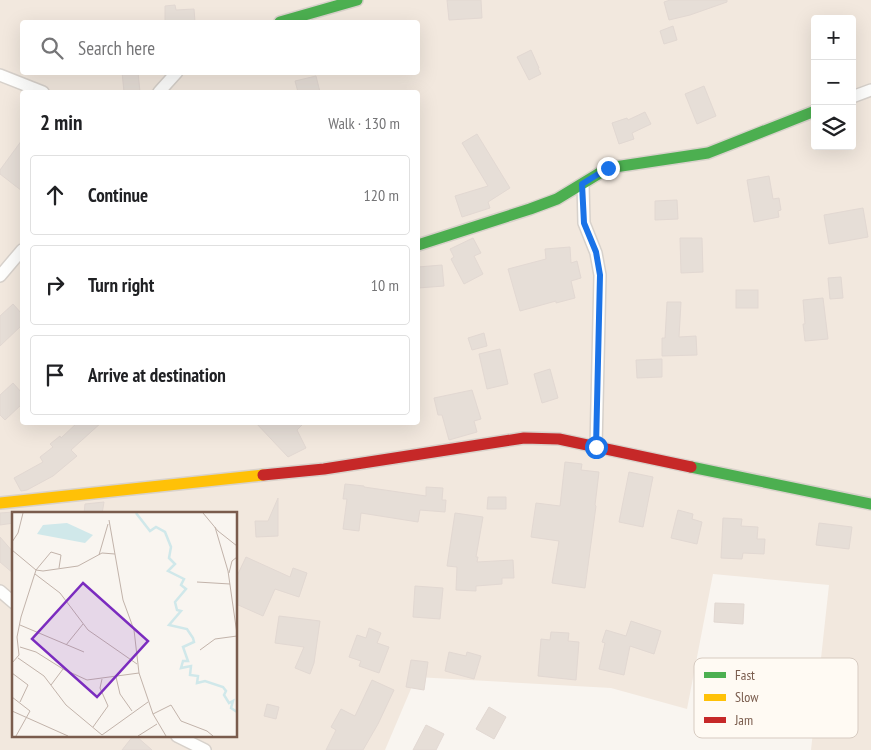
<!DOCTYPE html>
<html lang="en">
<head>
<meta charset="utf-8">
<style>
  body { margin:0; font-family:"PT Sans Narrow",sans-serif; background:#f6f6f6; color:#202124 }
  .controls { position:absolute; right:15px; top:15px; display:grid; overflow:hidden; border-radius:5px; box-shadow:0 5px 20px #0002 }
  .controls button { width:45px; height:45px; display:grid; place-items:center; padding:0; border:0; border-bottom:1px solid #e0e0e0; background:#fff; color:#202124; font:25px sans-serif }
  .stop { position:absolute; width:15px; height:15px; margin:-11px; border:4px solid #1a73e8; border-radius:50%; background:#fff }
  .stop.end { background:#1a73e8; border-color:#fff; box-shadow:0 1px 5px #0008 }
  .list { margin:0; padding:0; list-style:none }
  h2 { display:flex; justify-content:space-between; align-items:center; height:65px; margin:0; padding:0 20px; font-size:21px }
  h2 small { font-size:16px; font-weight:400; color:#757577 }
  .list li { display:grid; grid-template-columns:32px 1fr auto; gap:15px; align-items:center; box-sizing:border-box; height:80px; margin:0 10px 10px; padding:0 10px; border:1px solid #e0e0e0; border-radius:5px }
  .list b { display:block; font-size:19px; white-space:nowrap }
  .list em { font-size:16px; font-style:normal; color:#757577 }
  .icon { flex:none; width:28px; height:28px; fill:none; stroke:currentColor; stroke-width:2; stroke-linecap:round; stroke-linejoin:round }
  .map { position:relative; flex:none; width:871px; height:750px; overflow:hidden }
  .search { position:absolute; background:#fff; box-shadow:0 5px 20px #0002; left:20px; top:20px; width:400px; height:55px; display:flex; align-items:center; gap:12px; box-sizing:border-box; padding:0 18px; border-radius:5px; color:#757577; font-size:19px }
  .panel { position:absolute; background:#fff; box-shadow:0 5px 20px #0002; left:20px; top:90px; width:400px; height:335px; border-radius:5px }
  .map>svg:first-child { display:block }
</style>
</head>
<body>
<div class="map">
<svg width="871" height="750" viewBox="0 0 871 750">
  <rect width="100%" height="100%" fill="#f9f5f0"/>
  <path fill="#f2e8de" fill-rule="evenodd" d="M0 0H871V750H811L829 585 713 574 687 709 611 688 416 677 385 750H0ZM815 19H852V146H815ZM22 22H418V72H22ZM22 92H418V422H22ZM14 514H236V736H14Z"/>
  <g fill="#e6ded7" stroke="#e2d8d2">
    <polygon points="447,0 481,0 482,18 449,20"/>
    <polygon points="670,0 727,0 727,2 690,15 669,20 664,2"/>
    <polygon points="175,5 176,10 194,9 195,22 165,22 165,6"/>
    <polygon points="673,26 677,40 664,44 660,31"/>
    <polygon points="531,50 539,68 538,68 541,74 529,80 517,57"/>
    <polygon points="122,72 138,72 140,92 124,92"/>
    <polygon points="316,76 320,92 298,92 295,81"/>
    <polygon points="704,86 716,116 697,124 685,94"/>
    <polygon points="645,112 651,124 632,133 634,139 619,144 612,123 627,118 628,120"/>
    <polygon points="477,134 510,188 488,202 490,208 462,217 455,196 488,186 462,143"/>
    <polygon points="22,140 22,191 0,174 0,170"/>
    <polygon points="769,176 773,199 779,198 781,210 778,211 779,217 754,222 747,180"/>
    <polygon points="677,200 678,219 655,220 655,201"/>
    <polygon points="863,208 868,237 829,244 824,215"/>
    <polygon points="473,238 481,253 474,256 483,274 464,284 451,259 454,257 450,249"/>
    <polygon points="680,238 702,238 703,272 681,273"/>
    <polygon points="570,247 571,263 577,261 581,278 571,281 575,298 556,303 556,301 520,311 508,269 546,259 545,249"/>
    <polygon points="442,265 444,286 418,288 418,267"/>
    <polygon points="841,277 843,298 830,299 828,278"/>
    <rect x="736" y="290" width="22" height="18"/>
    <polygon points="823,298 828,339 805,341 803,324 805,324 803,300"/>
    <polygon points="667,302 681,302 679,337 696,336 697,355 662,356 662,338 665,338"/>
    <polygon points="13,304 22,314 22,325 0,346 0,316"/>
    <polygon points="484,333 487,346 472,350 468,338"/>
    <polygon points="500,349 508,384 487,389 479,354"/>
    <polygon points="662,359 662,377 637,378 636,360"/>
    <polygon points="550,369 558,398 542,403 534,374"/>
    <polygon points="13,383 22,393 22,404 5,420 0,415 0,395"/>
    <polygon points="472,390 481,419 474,421 477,432 449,440 442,415 438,415 434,398"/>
    <polygon points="78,422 102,422 71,450 77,456 53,476 27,490 21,491 14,478 43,462 40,457 53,447 50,444 60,436 61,438"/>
    <polygon points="255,422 305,422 297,430 306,448 288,457"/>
    <polygon points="565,462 582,464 581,470 599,472 595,505 596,506 585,588 552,583 559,541 531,537 536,503 560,506"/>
    <polygon points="629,472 653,477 643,527 619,522"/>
    <polygon points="345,484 364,486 364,487 426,496 426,487 443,488 442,500 446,500 445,512 420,510 418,522 361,513 359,531 343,529 347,499 343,499"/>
    <polygon points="488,497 506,497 506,509 487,509"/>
    <polygon points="278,498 278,536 256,537 255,521 268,521"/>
    <polygon points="104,502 102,514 84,514 85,504"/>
    <polygon points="678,510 693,514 692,519 702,522 697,544 671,538"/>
    <polygon points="14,512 14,523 0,525 0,513"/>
    <polygon points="455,513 483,517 476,557 478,557 477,562 513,560 514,578 502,578 502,584 476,586 476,591 456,590 457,567 447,566"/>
    <polygon points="723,518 742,519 741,526 758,527 757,539 765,539 764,554 743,553 742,559 721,558"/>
    <polygon points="819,523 852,527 849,549 816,545"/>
    <polygon points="0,537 14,553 14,574 0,562"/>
    <polygon points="246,557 290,577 293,568 307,573 299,597 275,589 263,616 236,604 236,578"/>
    <polygon points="415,586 443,588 440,619 413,617"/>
    <polygon points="715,603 744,604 743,624 714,622"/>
    <polygon points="279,616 320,621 314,663 310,674 295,668 304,647 275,643"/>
    <polygon points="631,621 661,631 654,654 630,646 624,675 599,669 605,643 602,642 606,630 626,636"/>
    <polygon points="369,628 381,633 377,643 389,647 379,673 359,666 361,661 349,657 357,635 366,638"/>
    <polygon points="551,632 569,633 568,641 579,642 576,680 538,676 541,639 550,640"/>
    <polygon points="449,652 466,656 467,652 481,656 474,679 445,671"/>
    <polygon points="411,660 428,662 424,690 406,687"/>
    <polygon points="372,680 394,690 378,724 363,750 326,750 336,730 331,727 341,709 355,716"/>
    <polygon points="267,704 279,707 276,719 264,716"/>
    <polygon points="489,707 506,717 494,739 476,729"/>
    <polygon points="426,725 444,734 436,750 413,750"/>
    <polygon points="133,736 136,736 152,750 122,750"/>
  </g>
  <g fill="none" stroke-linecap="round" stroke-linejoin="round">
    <g stroke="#d7d1cb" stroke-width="14">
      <g id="street">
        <polyline points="0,75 43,92"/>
        <polyline points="159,92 177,72"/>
        <polyline points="852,97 871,90"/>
        <polyline points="583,184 584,223 596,253 600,275 596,447"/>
        <polyline points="0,276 22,250"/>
        <polyline points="0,591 14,603"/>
        <polyline points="177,736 205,750"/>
      </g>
    </g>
    <g stroke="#d9d2cb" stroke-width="14">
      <g id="fast">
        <polyline points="280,22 357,0"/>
        <polyline points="418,245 530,209 557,199 608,168 708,153 815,111"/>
        <polyline points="691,467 871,504"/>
      </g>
    </g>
    <g stroke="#d9d2cb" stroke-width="14">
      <polyline id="slow" points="0,503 263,475"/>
    </g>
    <g stroke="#d9d2cb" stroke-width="14">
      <polyline id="jam" points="263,475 324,469 524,438 559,439 691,467"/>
    </g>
    <use href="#street" stroke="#fefefd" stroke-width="11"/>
    <use href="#fast" stroke="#4caf50" stroke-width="11"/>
    <use href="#slow" stroke="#ffc107" stroke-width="11"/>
    <use href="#jam" stroke="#c62828" stroke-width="11"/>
  </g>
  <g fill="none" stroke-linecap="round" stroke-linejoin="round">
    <polyline stroke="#1a73e8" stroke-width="6" points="596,447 600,275 596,252 584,223 582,184 608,168"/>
  </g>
  <g transform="translate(12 512)">
    <rect width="225" height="225" fill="#f9f5f0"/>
    <path d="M55 11 81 23 73 31 25 22 31 13Z" fill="#d0e8ea"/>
    <path fill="none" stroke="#d0e8ea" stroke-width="2.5" d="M124 1 138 19 144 15 153 20 159 35 157 46 163 52 156 59 172 67 169 73 174 77 163 90 165 98 169 99 157 113 175 117 181 126 182 130 171 135 176 149H171L169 156 179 154 178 163 186 164 185 171 193 169 211 175 214 179 212 183 217 191 221 189 219 196 225 200"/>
    <path fill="none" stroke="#c2b3aa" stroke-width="1" d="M191 1 206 19 225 34M97 8 111 88 122 118 127 161 141 202 154 224M203 15 216 59 225 122M0 30 6 21 11 1M0 38 24 58 31 59 66 54 90 41 103 42M87 43 96 12M217 61 220 49 225 45M23 62 48 81 76 118 125 152M185 70 218 72M8 113 72 140M54 133 71 112M8 135 24 140 51 157 75 168 127 161M188 138 203 127 225 124M6 146 32 164 54 193 90 223M0 151 7 143 5 125 9 105 24 58 39 40 49 43 47 56M0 161 16 173 8 190M104 165 108 182 120 199M39 173 51 157M0 185 18 199 4 224M0 199 56 224M141 202 159 193 169 209 195 219 201 224M81 215 96 194 88 176 90 167M90 223 136 190M126 224 145 212"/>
    <path fill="#7b2cbf" fill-opacity="0.15" stroke="#7b2cbf" stroke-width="2.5" d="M71 71 136 129 85 185 20 127Z"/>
    <rect width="225" height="225" fill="none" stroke="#7a5c4d" stroke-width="2.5"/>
  </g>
  <rect x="694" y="658" width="164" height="80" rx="8" fill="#fffaf3" stroke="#d7cbc1" stroke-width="1"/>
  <rect x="704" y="672" width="22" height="6" fill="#4caf50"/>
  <rect x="704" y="694" width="22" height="7" fill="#ffc107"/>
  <rect x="704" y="717" width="22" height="6" fill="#c62828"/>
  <g font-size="14" fill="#7a5c4d">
    <text x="735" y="680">Fast</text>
    <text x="735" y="702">Slow</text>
    <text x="735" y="725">Jam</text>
  </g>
</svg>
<div class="controls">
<button>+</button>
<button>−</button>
<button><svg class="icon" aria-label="layers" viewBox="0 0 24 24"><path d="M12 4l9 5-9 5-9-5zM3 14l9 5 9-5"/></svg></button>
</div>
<div class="stop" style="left:596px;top:447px"></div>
<div class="stop end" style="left:608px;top:168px"></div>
<div class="search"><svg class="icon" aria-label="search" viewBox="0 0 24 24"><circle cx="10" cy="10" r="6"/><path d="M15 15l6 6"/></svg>Search here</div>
<section class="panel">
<h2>2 min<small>Walk · 130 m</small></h2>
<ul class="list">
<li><svg class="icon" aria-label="ahead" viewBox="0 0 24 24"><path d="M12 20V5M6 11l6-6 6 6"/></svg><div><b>Continue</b></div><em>120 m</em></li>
<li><svg class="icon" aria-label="right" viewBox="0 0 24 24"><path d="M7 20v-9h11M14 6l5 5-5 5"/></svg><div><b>Turn right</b></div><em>10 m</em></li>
<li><svg class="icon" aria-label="arrive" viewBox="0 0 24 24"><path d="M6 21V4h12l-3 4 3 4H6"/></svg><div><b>Arrive at destination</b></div></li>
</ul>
</section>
</div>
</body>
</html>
